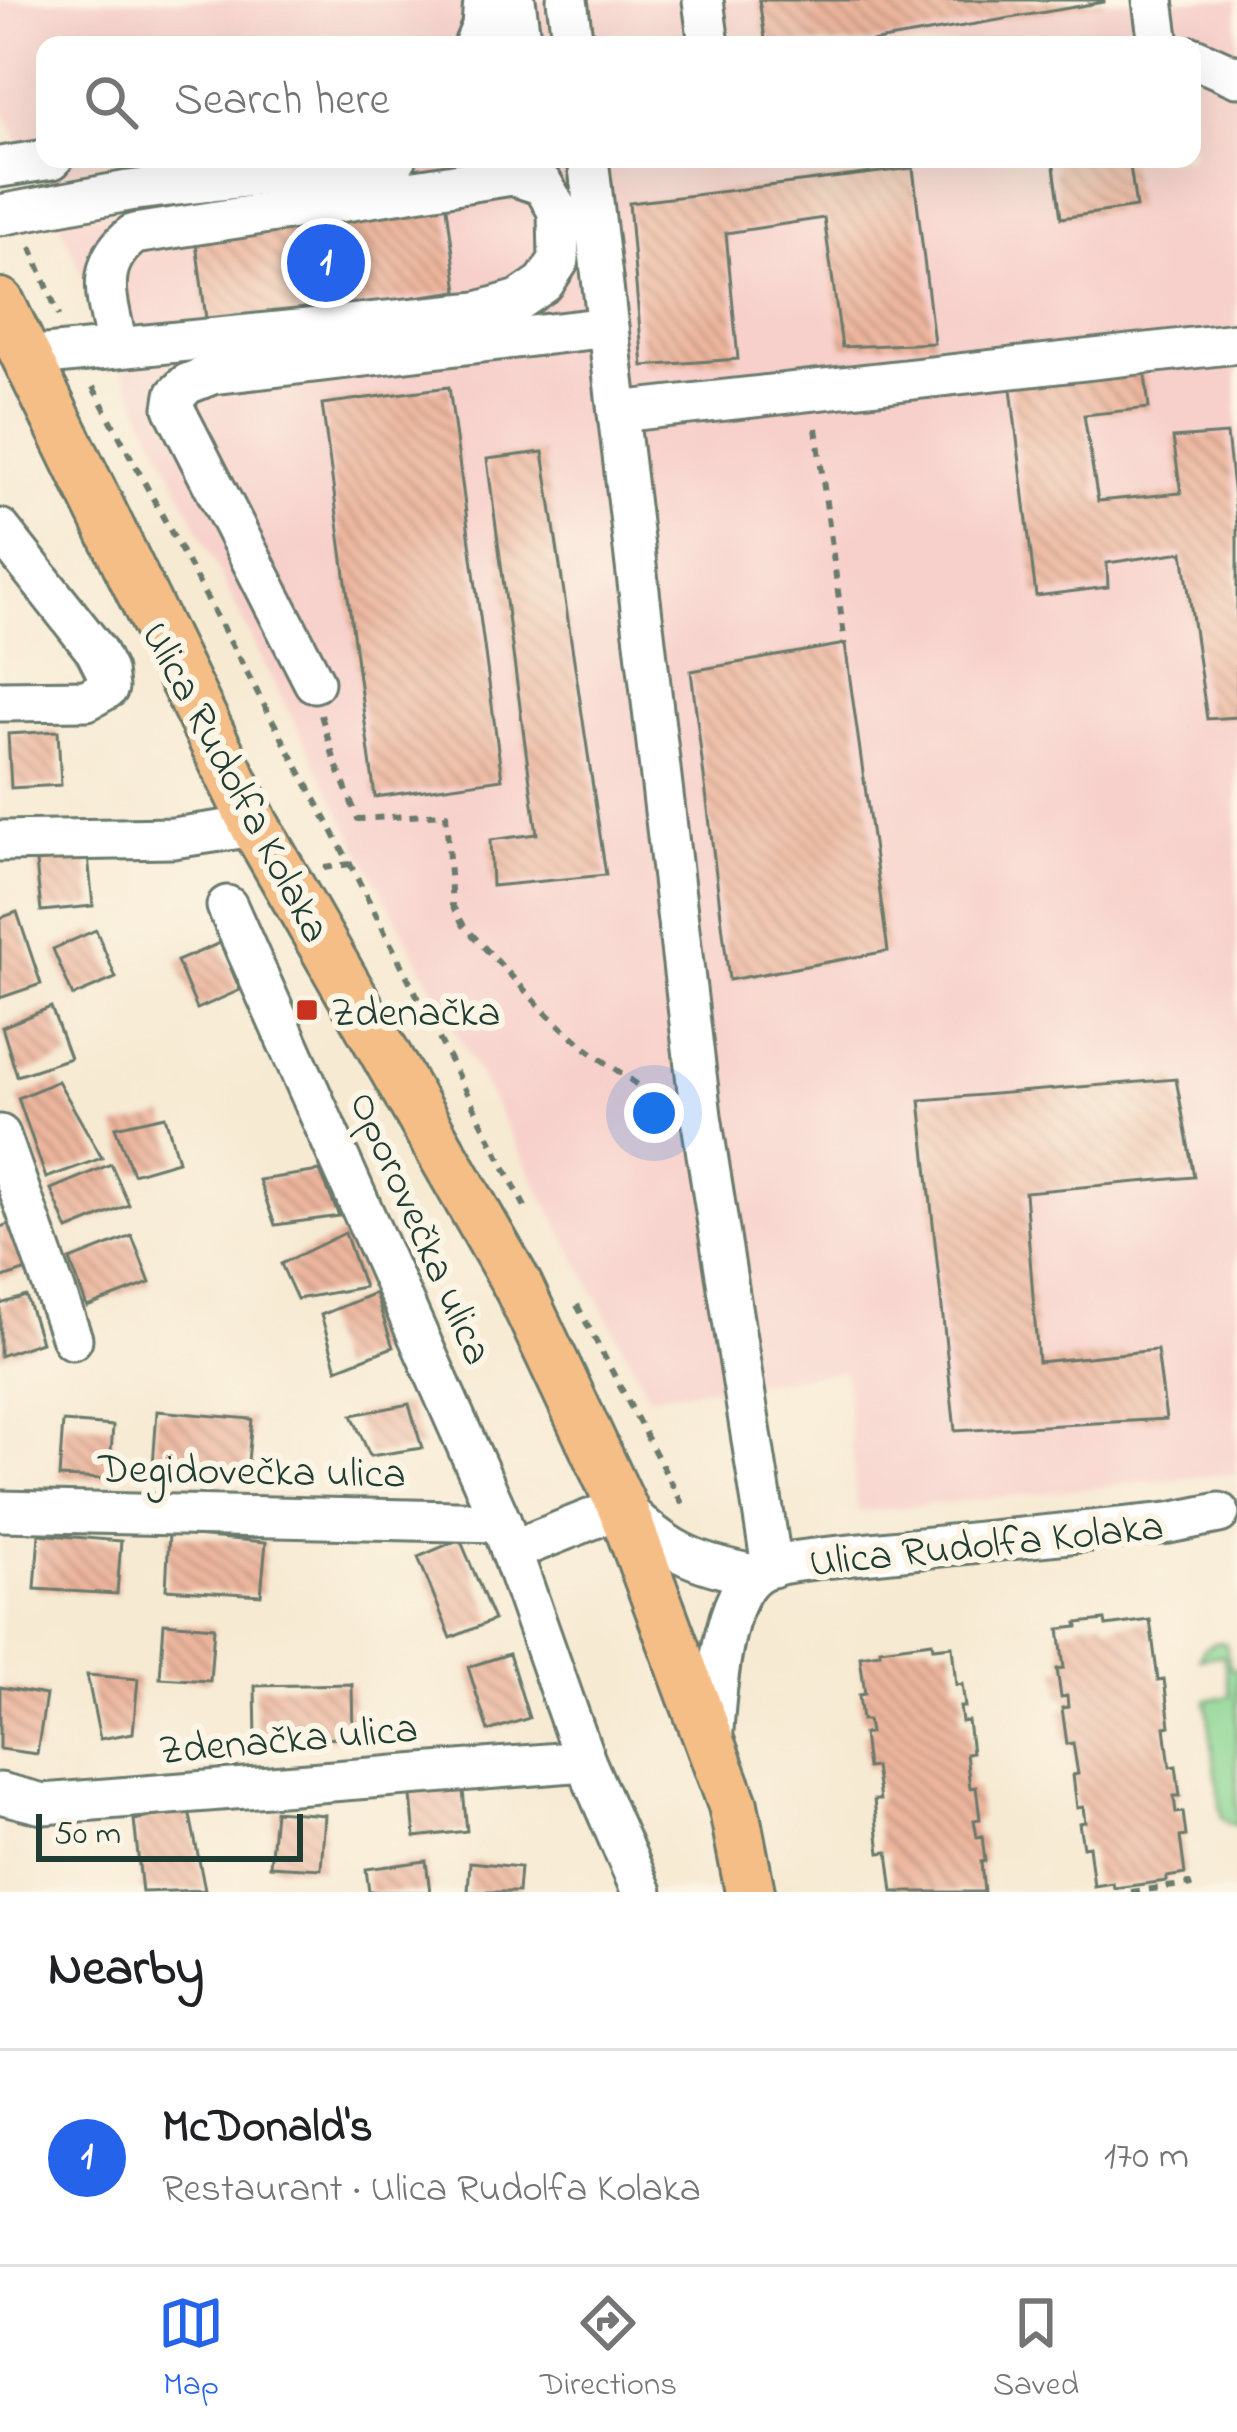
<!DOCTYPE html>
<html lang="en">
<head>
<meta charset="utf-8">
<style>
  body { margin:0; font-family:"Indie Flower",sans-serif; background:#f2f2f2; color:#202124 }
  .scale { position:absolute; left:36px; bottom:30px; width:267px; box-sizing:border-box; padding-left:12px; border:6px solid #1f3d34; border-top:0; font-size:33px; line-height:42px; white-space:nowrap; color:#1f3d34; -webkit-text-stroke:9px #fcf5e5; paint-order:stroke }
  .you { position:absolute; left:654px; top:1113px; width:42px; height:42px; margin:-30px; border:9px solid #fff; border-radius:50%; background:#1a73e8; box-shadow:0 0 0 18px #1a73e833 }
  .badge { display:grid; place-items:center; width:78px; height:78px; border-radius:50%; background:#2563eb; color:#fff; font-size:39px; font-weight:700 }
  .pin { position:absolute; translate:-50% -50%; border:6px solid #fff; box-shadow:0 3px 12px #0006 }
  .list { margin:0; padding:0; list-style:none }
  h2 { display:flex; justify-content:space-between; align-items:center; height:156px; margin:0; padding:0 48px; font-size:51px }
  h2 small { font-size:39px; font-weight:400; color:#757577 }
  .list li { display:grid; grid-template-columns:78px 1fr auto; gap:36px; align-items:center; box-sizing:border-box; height:216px; padding:0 48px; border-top:3px solid #e0e0e0 }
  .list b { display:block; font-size:45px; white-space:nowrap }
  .list p { margin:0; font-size:39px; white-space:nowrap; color:#757577 }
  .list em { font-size:39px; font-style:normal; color:#757577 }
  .icon { flex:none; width:66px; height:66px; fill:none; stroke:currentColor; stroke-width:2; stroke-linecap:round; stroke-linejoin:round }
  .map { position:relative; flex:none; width:1237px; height:1892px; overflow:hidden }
  .search { position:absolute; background:#fff; box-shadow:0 12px 48px #0002; left:36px; right:36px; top:36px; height:132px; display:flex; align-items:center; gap:30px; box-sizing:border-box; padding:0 42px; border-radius:24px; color:#757577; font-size:45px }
  .sheet { height:372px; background:#fff }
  nav { display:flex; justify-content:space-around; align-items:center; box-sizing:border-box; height:168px; border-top:3px solid #e0e0e0; background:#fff; font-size:33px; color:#757577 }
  nav a { display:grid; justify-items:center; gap:6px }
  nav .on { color:#2563eb }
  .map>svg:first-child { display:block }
</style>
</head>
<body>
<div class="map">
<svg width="1237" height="1892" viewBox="0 0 1237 1892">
  <defs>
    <pattern id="building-back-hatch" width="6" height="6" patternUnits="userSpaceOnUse" patternTransform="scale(3)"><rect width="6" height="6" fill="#edb59d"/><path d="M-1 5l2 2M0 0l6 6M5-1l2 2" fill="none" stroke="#bf9481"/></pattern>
  </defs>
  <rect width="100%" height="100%" fill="#fcf5e5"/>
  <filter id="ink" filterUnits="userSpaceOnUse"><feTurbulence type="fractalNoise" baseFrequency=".00833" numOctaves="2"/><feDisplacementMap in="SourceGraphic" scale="24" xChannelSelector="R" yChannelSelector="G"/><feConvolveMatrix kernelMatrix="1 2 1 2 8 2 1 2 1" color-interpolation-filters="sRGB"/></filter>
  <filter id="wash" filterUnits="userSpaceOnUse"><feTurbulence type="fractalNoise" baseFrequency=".004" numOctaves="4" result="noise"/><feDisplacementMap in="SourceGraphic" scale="48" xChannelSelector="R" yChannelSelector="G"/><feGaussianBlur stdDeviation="2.7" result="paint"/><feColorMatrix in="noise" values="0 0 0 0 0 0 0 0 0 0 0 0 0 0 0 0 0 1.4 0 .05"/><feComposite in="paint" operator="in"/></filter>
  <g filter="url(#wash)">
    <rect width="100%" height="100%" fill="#f7ead3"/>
    <path fill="#f7d0cb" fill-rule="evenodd" d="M0 0H1237V1473L857 1512 845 1371 649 1396 360 850 244 624 126 378 59 221 0 105ZM45 45H1192V159H45ZM444 163V165L82 218 137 203Z"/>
    <path fill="#89d592" stroke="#548963" stroke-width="3" d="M1219 1642 1226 1643 1230 1669H1237V1826L1228 1823 1222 1818 1206 1700 1230 1696 1223 1655 1199 1659C1202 1648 1208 1645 1219 1642Z"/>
    <g id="blocks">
      <g fill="url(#building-back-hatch)">
        <polygon points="759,0 1104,0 1104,2 853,45 766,45"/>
        <polygon points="1053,159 1129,159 1136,207 1061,218"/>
        <polygon points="913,168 934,343 842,347 824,218 726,233 738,359 643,366 629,203"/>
        <polygon points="446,200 458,291 207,326 195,235"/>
        <polygon points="1143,357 1149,408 1084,415 1098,501 1181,493 1173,438 1227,434 1237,525 1237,717 1207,719 1183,552 1107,563 1108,587 1036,596 1009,372"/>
        <polygon points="449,387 502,779 375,797 322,404"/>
        <polygon points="543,452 606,875 492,886 490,840 537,834 487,459"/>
        <polygon points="845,644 888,951 729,980 691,671"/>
        <polygon points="58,731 61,785 11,788 8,734"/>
        <polygon points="88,856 93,906 41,911 36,862"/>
        <polygon points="17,912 41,984 0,998 0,918"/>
        <polygon points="96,930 116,978 73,996 53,949"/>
        <polygon points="220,943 240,990 197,1009 177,961"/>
        <polygon points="51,1007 70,1058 17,1076 2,1027"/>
        <polygon points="1176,1079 1194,1177 1025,1192 1038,1362 1157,1350 1166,1419 955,1431 920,1100"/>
        <polygon points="58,1081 102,1158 46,1178 18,1098"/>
        <polygon points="165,1116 178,1161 133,1174 115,1127"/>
        <polygon points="111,1164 129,1205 68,1230 51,1189"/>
        <polygon points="320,1171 339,1216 275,1225 259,1180"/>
        <polygon points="15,1222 30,1269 0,1279 0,1227"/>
        <polygon points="345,1233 364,1287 297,1299 281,1264"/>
        <polygon points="132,1236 150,1283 87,1307 70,1260"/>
        <polygon points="375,1293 393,1347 337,1369 321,1315"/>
        <polygon points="26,1296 41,1342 0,1356 0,1304"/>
        <polygon points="409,1404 422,1448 370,1456 352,1415"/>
        <polygon points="157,1411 252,1419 247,1472 153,1466"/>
        <polygon points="63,1422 113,1426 109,1479 59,1477"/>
        <polygon points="39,1534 121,1541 117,1594 35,1589"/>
        <polygon points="169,1534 266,1542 261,1595 166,1589"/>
        <polygon points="460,1539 494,1620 451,1638 418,1557"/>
        <polygon points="1105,1620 1106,1626 1150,1620 1158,1680 1164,1679 1170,1726 1165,1727 1170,1767 1176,1766 1180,1796 1174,1796 1176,1813 1183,1812 1186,1836 1180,1837 1185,1874 1167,1877 1167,1881 1114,1888 1113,1883 1094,1886 1089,1846 1083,1847 1079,1823 1085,1822 1083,1807 1077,1808 1073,1775 1078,1774 1073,1743 1067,1744 1062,1708 1068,1707 1067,1696 1061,1697 1057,1669 1064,1668 1059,1629 1078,1627 1077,1623"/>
        <polygon points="164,1623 214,1627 210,1681 160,1678"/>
        <polygon points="932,1642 933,1648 952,1646 956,1685 962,1684 965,1707 960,1707 962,1722 968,1721 972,1753 966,1754 970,1788 976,1787 980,1819 974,1820 977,1837 982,1836 985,1861 981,1862 984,1892 893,1892 888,1852 880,1853 874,1800 880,1800 875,1767 867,1768 863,1734 870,1733 868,1720 862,1720 859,1695 865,1694 860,1656 880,1653 880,1649"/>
        <polygon points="509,1654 529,1718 488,1731 468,1667"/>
        <polygon points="87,1675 138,1679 133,1733 100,1739"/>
        <polygon points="352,1684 353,1738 256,1740 255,1686"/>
        <polygon points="0,1687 46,1695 37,1754 0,1749"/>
        <polygon points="462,1780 467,1831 415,1837 410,1785"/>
        <polygon points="189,1810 205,1890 142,1892 134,1820"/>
        <polygon points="275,1811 325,1815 321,1869 270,1866"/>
        <polygon points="426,1861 430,1892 369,1892 366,1869"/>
        <polygon points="470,1862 520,1867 518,1892 468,1892"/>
      </g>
    </g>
  </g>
  <g filter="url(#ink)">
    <use href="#blocks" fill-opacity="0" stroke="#6b7a6c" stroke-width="3"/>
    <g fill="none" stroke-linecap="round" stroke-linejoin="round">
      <g stroke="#6b7a6c" stroke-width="45">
        <g id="minor">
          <polyline points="515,0 521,45"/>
          <polyline points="567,0 573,45"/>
          <polyline points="703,0 709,45"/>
          <polyline points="1153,0 1159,45"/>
          <polyline points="474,45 482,26 484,0"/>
          <polyline points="1192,57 1237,77"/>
          <polyline points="588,159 701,1116 772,1567"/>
          <polyline points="0,167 52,159"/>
          <polyline points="0,215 128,191 396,159"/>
          <path d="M26 357 478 312 519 300 544 283 559 260 558 211 543 185 512 175 134 234C91 266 109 302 117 347"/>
          <polyline points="618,412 1237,343"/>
          <polyline points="0,529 96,651 106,671 108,688 87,700 0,701"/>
          <polyline points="314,682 174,408 176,395 187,384 212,374 608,327"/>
          <polyline points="0,841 173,838 255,826"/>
          <polyline points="227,906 501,1522 585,1761 642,1892"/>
          <polyline points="0,1135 72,1339"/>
          <polyline points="0,1511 501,1522"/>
          <path d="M511 1551 622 1507C666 1551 693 1563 754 1575"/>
          <path d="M712 1744C715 1702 720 1598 757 1573 775 1562 801 1561 822 1558L1169 1523 1219 1513"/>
          <polyline points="0,1793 43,1804 585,1761"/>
        </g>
      </g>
      <g stroke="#6b7a6c" stroke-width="54">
        <polyline id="major" points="0,303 255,826 518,1286 622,1507 733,1805 750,1892"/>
      </g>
      <g stroke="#6b7a6c" stroke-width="6" stroke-dasharray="9 9" stroke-linecap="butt">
        <polyline points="31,247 59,316"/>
        <polyline points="93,387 350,864 526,1209"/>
        <polyline points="816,428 845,644"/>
        <polyline points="321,715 335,762 358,819 446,814 452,905 464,926 549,1016 588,1050 662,1102"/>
        <polyline points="324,868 350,864"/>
        <polyline points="577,1305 686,1511"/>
        <polyline points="1131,1892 1189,1884 1191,1892"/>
      </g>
      <use href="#minor" stroke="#fff" stroke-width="39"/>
      <use href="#major" stroke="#f6be87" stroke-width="48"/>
    </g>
  </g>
  <rect fill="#c8321e" stroke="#fcf5e5" stroke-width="4.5" x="295" y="998" width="24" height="24" rx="6"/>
  <g text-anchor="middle" stroke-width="12" stroke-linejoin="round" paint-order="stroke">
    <g font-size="42" fill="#1f3d34" stroke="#fcf5e5">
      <text transform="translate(238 781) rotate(62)" y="15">Ulica Rudolfa Kolaka</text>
      <text transform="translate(423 1227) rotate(66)" y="15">Oporovečka ulica</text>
      <text transform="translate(252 1469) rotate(1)" y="15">Degidovečka ulica</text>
      <text transform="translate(986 1542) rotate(-6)" y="15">Ulica Rudolfa Kolaka</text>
      <text transform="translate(288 1737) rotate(-5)" y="15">Zdenačka ulica</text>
    </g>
    <g font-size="42" fill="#1f3d34" stroke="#fcf5e5" text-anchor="start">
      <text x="331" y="1025">Zdenačka</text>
    </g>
  </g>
</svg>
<div class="scale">50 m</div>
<div class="you"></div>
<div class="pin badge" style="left:326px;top:263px">1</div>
<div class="search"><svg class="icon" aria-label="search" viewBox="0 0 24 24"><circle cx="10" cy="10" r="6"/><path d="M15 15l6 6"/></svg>Search here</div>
</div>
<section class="sheet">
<h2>Nearby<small></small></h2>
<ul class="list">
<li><span class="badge">1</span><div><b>McDonald's</b><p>Restaurant · Ulica Rudolfa Kolaka</p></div><em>170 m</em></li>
</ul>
</section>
<nav>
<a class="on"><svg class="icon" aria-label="map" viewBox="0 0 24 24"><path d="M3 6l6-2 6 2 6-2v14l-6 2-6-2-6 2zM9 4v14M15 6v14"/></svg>Map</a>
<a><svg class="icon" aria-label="directions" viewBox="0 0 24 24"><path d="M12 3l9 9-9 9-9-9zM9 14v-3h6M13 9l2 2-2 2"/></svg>Directions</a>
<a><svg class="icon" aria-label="saved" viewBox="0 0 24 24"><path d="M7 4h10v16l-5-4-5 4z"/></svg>Saved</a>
</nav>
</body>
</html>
